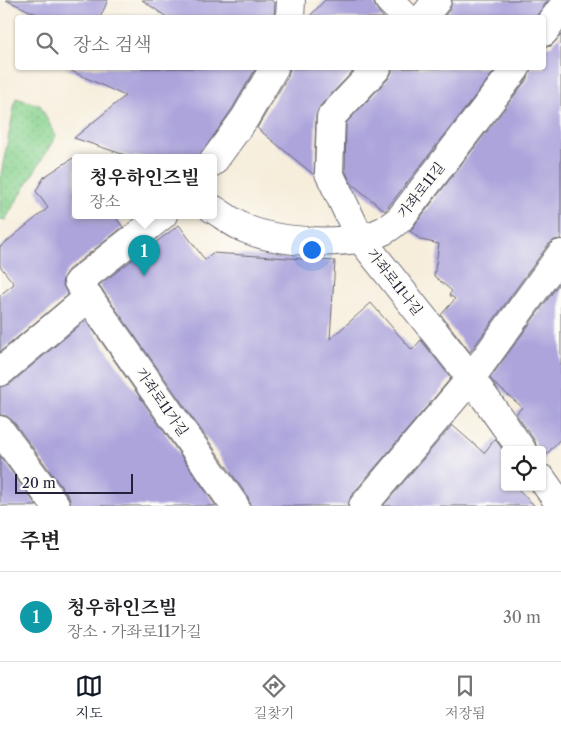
<!DOCTYPE html>
<html lang="ko">
<head>
<meta charset="utf-8">
<style>
  body { margin:0; font-family:"Libre Caslon Text","Noto Serif KR",serif; background:#f2f2f2; color:#202124 }
  .controls { position:absolute; right:15px; bottom:15px; display:grid; overflow:hidden; border-radius:5px; box-shadow:0 1px 4px #0004 }
  .controls button { width:45px; height:45px; display:grid; place-items:center; padding:0; border:0; border-bottom:1px solid #e0e0e0; background:#fff; color:#202124; font:25px sans-serif }
  .scale { position:absolute; left:15px; bottom:12px; width:118px; box-sizing:border-box; padding-left:5px; border:2px solid #22223b; border-top:0; font-size:14px; line-height:18px; white-space:nowrap; color:#22223b; -webkit-text-stroke:4px #fdfcf7; paint-order:stroke }
  .you { position:absolute; left:311px; top:249px; width:18px; height:18px; margin:-12px; border:4px solid #fff; border-radius:50%; background:#1a73e8; box-shadow:0 0 0 8px #1a73e833 }
  .badge { display:grid; place-items:center; width:32px; height:32px; border-radius:50%; background:#111827; color:#fff; font-size:16px; font-weight:700 }
  .pin { position:absolute; translate:-50% -41px; filter:drop-shadow(0 1px 2px #0008) }
  .pin::after { content:''; position:absolute; top:26px; width:18px; height:15px; background:inherit; clip-path:polygon(0 0,100% 0,50% 100%) }
  .popup { position:absolute; left:72px; top:154px; width:145px; height:65px; box-sizing:border-box; display:grid; place-content:center; border-radius:5px; background:#fff; filter:drop-shadow(0 1px 4px #0005); font-size:16px; white-space:nowrap; color:#757577 }
  .popup b { font-size:19px; color:#202124 }
  .popup::after { content:''; position:absolute; left:50%; top:100%; margin-left:-10px; border:10px solid transparent; border-top-color:#fff }
  .list { margin:0; padding:0; list-style:none }
  h2 { display:flex; justify-content:space-between; align-items:center; height:65px; margin:0; padding:0 20px; font-size:21px }
  h2 small { font-size:16px; font-weight:400; color:#757577 }
  .list li { display:grid; grid-template-columns:32px 1fr auto; gap:15px; align-items:center; box-sizing:border-box; height:90px; padding:0 20px; border-top:1px solid #e0e0e0 }
  .list b { display:block; font-size:19px; white-space:nowrap }
  .list p { margin:0; font-size:16px; white-space:nowrap; color:#757577 }
  .list em { font-size:16px; font-style:normal; color:#757577 }
  .icon { flex:none; width:28px; height:28px; fill:none; stroke:currentColor; stroke-width:2; stroke-linecap:round; stroke-linejoin:round }
  .map { position:relative; flex:none; width:561px; height:506px; overflow:hidden }
  .search { position:absolute; background:#fff; box-shadow:0 1px 4px #0004; left:15px; right:15px; top:15px; height:55px; display:flex; align-items:center; gap:12px; box-sizing:border-box; padding:0 18px; border-radius:5px; color:#757577; font-size:19px }
  .sheet { height:155px; background:#fff }
  nav { display:flex; justify-content:space-around; align-items:center; box-sizing:border-box; height:70px; border-top:1px solid #e0e0e0; background:#fff; font-size:14px; color:#757577 }
  nav a { display:grid; justify-items:center; gap:2px }
  nav .on { color:#111827 }
  .map>svg:first-child { display:block }
</style>
</head>
<body>
<div class="map">
<svg width="561" height="506" viewBox="0 0 561 506">
  <defs>
    <pattern id="grass-dots" width="8" height="8" patternUnits="userSpaceOnUse" patternTransform="scale(1.25)"><rect width="8" height="8" fill="#88d28e"/><path d="M2 2h.1M6 6h.1" fill="none" stroke="#75b47b" stroke-width="1.8" stroke-linecap="round"/></pattern>
  </defs>
  <rect width="100%" height="100%" fill="#fdfcf7"/>
  <filter id="ink" filterUnits="userSpaceOnUse"><feTurbulence type="fractalNoise" baseFrequency=".02" numOctaves="2"/><feDisplacementMap in="SourceGraphic" scale="10" xChannelSelector="R" yChannelSelector="G"/><feConvolveMatrix kernelMatrix="1 2 1 2 8 2 1 2 1" color-interpolation-filters="sRGB"/></filter>
  <filter id="wash" filterUnits="userSpaceOnUse"><feTurbulence type="fractalNoise" baseFrequency=".0096" numOctaves="4" result="noise"/><feDisplacementMap in="SourceGraphic" scale="20" xChannelSelector="R" yChannelSelector="G"/><feGaussianBlur stdDeviation="1.12" result="paint"/><feColorMatrix in="noise" values="0 0 0 0 0 0 0 0 0 0 0 0 0 0 0 0 0 1.4 0 .05"/><feComposite in="paint" operator="in"/></filter>
  <g filter="url(#wash)">
    <rect width="100%" height="100%" fill="#f6edda"/>
    <polygon fill="url(#grass-dots)" stroke="#557a64" points="16,98 40,105 56,136 5,220 0,219 0,180"/>
    <g id="blocks">
      <g fill="#aca4db">
        <polygon points="6,0 108,0 100,18 45,18"/>
        <polygon points="142,0 271,0 275,3 274,18 168,18"/>
        <polygon points="325,0 374,0 374,4 378,11 384,18 308,18"/>
        <polygon points="452,0 548,0 535,18 443,18 450,9"/>
        <polygon points="561,35 561,239 554,240 548,245 470,352 441,315 455,299 449,295 452,291 434,276 439,244 421,240 410,231 528,78 531,68 544,68 544,47 551,46"/>
        <polygon points="65,68 256,68 232,109 199,157 131,157 74,138 125,96"/>
        <polygon points="290,68 356,68 320,106 316,116 314,175 257,128 288,76"/>
        <polygon points="392,68 497,68 385,211 351,183 345,170 346,123 388,79 392,72"/>
        <polygon points="73,158 75,161 75,215 114,215 123,227 68,270 64,276 62,283 68,295 0,352 0,295 14,284 0,266 0,247 48,208 36,191 44,177"/>
        <polygon points="179,225 205,260 212,253 335,261 330,339 371,303 412,350 421,340 451,378 351,496 348,506 250,506 248,497 99,285"/>
        <polygon points="561,281 561,438 542,460 542,450 537,450 535,441 516,414 522,407 495,384 490,378"/>
        <polygon points="86,320 216,506 71,506 69,497 13,421 7,416 0,415 0,387 10,384"/>
        <polygon points="452,425 484,453 495,439 505,453 505,487 520,487 518,490 535,506 383,506"/>
        <polygon points="0,456 37,506 0,506"/>
      </g>
    </g>
  </g>
  <g filter="url(#ink)">
    <use href="#blocks" fill-opacity="0" stroke="#6c6973" stroke-width="1"/>
    <g fill="none" stroke-linecap="round" stroke-linejoin="round">
      <g stroke="#6c6973" stroke-width="30">
        <g id="minor">
          <polyline points="389,0 407,18"/>
          <polyline points="290,18 291,0"/>
          <polyline points="423,18 437,0"/>
          <polyline points="544,32 561,9"/>
          <polyline points="377,68 331,117 329,173 360,238 471,378 522,450"/>
          <polyline points="213,162 245,118 274,68"/>
          <path d="M213 209C223 215 234 224 246 229 279 243 351 247 383 231 389 228 394 223 399 220L516 68"/>
          <polyline points="163,215 78,282 235,506"/>
          <polyline points="0,372 89,297"/>
          <polyline points="0,430 56,506"/>
          <polyline points="542,479 561,506"/>
          <polyline points="363,506 471,378 561,254"/>
        </g>
      </g>
      <use href="#minor" stroke="#fff" stroke-width="28"/>
    </g>
  </g>
  <g text-anchor="middle" stroke-width="4" stroke-linejoin="round" paint-order="stroke">
    <g font-size="14" fill="#22223b" stroke="#fdfcf7">
      <text transform="translate(421 190) rotate(-52)" y="5">가좌로11길</text>
      <text transform="translate(395 282) rotate(52)" y="5">가좌로11나길</text>
      <text transform="translate(162 402) rotate(55)" y="5">가좌로11가길</text>
    </g>
  </g>
</svg>
<div class="controls">
<button><svg class="icon" aria-label="locate" viewBox="0 0 24 24"><circle cx="12" cy="12" r="6"/><path d="M12 2v4M12 18v4M2 12h4M18 12h4"/></svg></button>
</div>
<div class="scale">20 m</div>
<div class="you"></div>
<div class="pin badge" style="left:144px;top:276px;background:#0f9aa8">1</div>
<div class="popup"><b>청우하인즈빌</b>장소</div>
<div class="search"><svg class="icon" aria-label="search" viewBox="0 0 24 24"><circle cx="10" cy="10" r="6"/><path d="M15 15l6 6"/></svg>장소 검색</div>
</div>
<section class="sheet">
<h2>주변<small></small></h2>
<ul class="list">
<li><span class="badge" style="background:#0f9aa8">1</span><div><b>청우하인즈빌</b><p>장소 · 가좌로11가길</p></div><em>30 m</em></li>
</ul>
</section>
<nav>
<a class="on"><svg class="icon" aria-label="map" viewBox="0 0 24 24"><path d="M3 6l6-2 6 2 6-2v14l-6 2-6-2-6 2zM9 4v14M15 6v14"/></svg>지도</a>
<a><svg class="icon" aria-label="directions" viewBox="0 0 24 24"><path d="M12 3l9 9-9 9-9-9zM9 14v-3h6M13 9l2 2-2 2"/></svg>길찾기</a>
<a><svg class="icon" aria-label="saved" viewBox="0 0 24 24"><path d="M7 4h10v16l-5-4-5 4z"/></svg>저장됨</a>
</nav>
</body>
</html>
